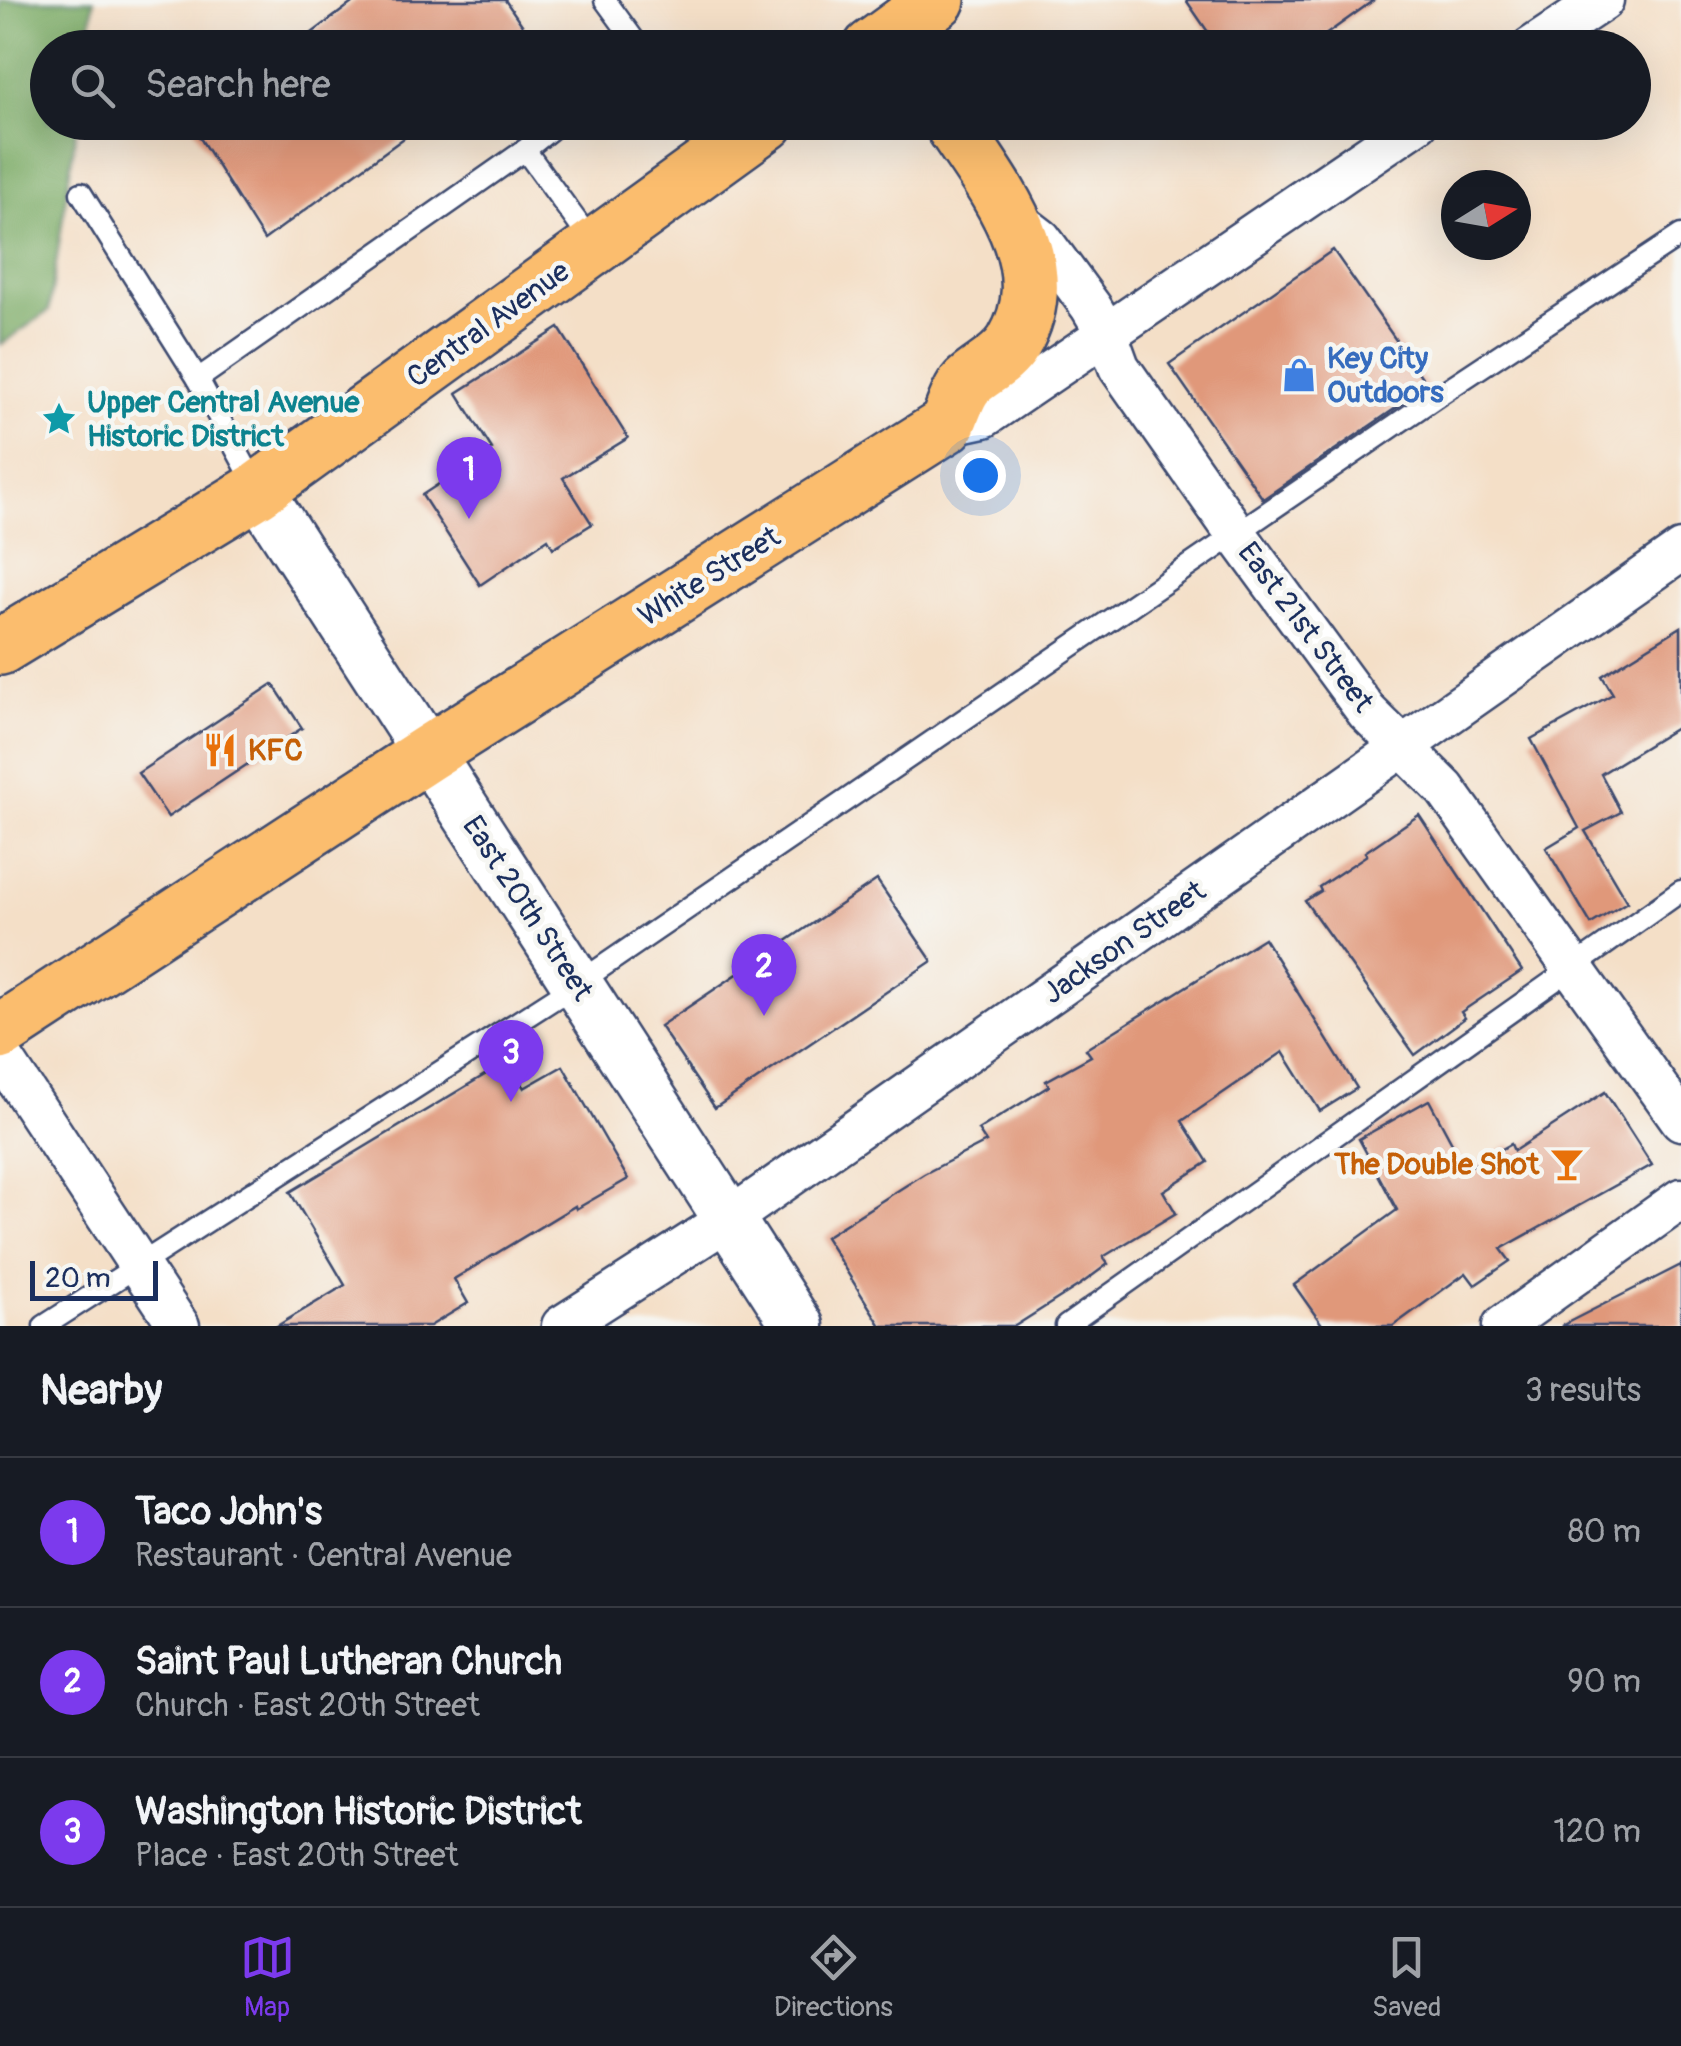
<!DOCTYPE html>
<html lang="en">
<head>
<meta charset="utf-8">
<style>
  body { margin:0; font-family:Pangolin,sans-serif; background:#20242c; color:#f1f3f6 }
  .compass { position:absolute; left:1441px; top:170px; width:90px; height:90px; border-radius:50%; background:#171b24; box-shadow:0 10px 40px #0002; rotate:79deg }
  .scale { position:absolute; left:30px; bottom:25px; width:128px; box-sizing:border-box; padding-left:10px; border:5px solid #1b2f5e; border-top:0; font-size:28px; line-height:35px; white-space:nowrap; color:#1b2f5e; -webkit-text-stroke:8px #f6f6f2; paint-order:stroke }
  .you { position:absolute; left:980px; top:475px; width:35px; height:35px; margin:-25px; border:8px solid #fff; border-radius:50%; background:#1a73e8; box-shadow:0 0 0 15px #1a73e833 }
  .badge { display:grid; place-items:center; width:65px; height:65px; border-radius:50%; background:#7c3aed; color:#fff; font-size:32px; font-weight:700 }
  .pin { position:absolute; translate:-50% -82px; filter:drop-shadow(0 2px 5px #0008) }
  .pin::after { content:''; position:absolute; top:52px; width:35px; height:30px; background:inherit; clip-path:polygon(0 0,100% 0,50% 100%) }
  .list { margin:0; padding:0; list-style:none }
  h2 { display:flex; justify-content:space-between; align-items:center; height:130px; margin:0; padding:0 40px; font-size:42px }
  h2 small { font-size:32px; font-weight:400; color:#9ea1a6 }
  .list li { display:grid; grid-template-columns:65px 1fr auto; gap:30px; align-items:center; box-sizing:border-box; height:150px; padding:0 40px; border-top:2px solid #363941 }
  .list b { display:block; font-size:38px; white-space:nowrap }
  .list p { margin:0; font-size:32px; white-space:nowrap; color:#9ea1a6 }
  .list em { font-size:32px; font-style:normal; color:#9ea1a6 }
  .icon { flex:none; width:55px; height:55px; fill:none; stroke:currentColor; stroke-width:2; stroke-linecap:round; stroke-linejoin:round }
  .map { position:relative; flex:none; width:1681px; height:1326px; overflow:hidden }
  .search { position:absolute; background:#171b24; box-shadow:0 10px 40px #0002; left:30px; right:30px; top:30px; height:110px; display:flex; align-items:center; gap:25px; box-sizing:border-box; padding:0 35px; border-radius:55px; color:#9ea1a6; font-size:38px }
  .sheet { height:580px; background:#171b24 }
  nav { display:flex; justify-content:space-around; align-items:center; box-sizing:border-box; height:140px; border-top:2px solid #363941; background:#171b24; font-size:28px; color:#9ea1a6 }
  nav a { display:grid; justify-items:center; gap:5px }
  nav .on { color:#7c3aed }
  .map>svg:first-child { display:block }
</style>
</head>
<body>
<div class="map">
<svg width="1681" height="1326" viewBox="0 0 1681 1326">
  <rect width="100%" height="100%" fill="#f6f6f2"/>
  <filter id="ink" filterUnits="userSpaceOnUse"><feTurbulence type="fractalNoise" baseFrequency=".01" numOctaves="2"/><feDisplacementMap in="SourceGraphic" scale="20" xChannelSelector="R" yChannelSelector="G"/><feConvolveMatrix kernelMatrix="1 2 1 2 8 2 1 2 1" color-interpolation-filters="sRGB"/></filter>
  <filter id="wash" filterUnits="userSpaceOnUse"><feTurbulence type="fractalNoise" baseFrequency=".0048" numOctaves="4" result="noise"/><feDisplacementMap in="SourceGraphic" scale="40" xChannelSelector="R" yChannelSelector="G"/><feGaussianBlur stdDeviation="2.25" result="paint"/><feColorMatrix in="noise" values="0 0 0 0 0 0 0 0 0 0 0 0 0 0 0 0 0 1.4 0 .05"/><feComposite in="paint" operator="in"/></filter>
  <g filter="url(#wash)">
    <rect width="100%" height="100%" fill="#f4dfc7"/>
    <polygon fill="#7aaa65" stroke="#4a6c62" stroke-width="2.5" points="0,0 94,0 88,47 48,48 48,122 77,123 49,311 0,345"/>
    <g id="blocks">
      <g fill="#e0987a">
        <polygon points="356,0 505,0 538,48 292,48"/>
        <polygon points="1186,0 1374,0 1307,48 1219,48"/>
        <polygon points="190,122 426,122 264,240"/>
        <polygon points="1333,250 1428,386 1263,499 1169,364"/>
        <polygon points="559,328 628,438 563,478 592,524 553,548 548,539 480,585 422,495 492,449 457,393"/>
        <polygon points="1681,627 1681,725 1601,774 1621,812 1585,831 1627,902 1591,924 1546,848 1579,828 1531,739 1613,694 1602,676"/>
        <polygon points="273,684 302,728 168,817 138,773"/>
        <polygon points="1419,815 1522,971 1461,1012 1465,1018 1415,1055 1305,901 1321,891 1319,887 1367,855 1365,852"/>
        <polygon points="877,880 932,961 715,1108 660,1026"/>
        <polygon points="1264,938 1357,1088 1320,1111 1283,1052 1182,1121 1208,1162 1163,1191 1176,1213 1103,1257 1108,1264 1081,1284 1015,1326 881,1326 825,1237 924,1174 986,1142 978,1130 1049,1086 1046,1081 1091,1056 1086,1049"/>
        <polygon points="508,1061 524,1088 563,1066 628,1179 576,1209 575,1206 454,1279 468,1303 430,1326 277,1326 345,1285 290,1192"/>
        <polygon points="1605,1092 1652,1165 1501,1249 1510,1261 1475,1285 1466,1273 1393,1326 1323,1326 1294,1285 1397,1210 1359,1139 1429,1100 1466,1169 1511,1144 1514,1151"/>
        <polygon points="1681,1265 1681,1326 1561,1326"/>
      </g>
    </g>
  </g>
  <g filter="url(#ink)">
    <use href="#blocks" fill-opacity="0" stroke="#3c496e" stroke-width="2.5"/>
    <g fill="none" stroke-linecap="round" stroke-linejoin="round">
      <g stroke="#3c496e" stroke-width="25">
        <g id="service">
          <polyline points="605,0 640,48"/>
          <polyline points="525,150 560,122"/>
          <polyline points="81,193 198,379"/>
          <polyline points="257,488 198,379 525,150 594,245"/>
          <polyline points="44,1326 577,984 1439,395 1681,235"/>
          <polyline points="1066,1326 1681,891"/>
        </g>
      </g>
      <g stroke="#3c496e" stroke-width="45">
        <g id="minor">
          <polyline points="1531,48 1603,0"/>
          <polyline points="1015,219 1041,239 1091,307 1107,334 1119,367 1237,535 1367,712 1445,789 1681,1120"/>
          <polyline points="947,425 984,417 1418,122"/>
          <polyline points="0,1054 179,1326"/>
          <polyline points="562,1326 729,1219 1681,551"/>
          <polyline points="1503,1326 1681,1199"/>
        </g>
      </g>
      <g stroke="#3c496e" stroke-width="55">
        <polyline id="tertiary" points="258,490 798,1326"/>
      </g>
      <g stroke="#3c496e" stroke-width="60">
        <g id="primary">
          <polyline points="871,48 937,0"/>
          <polyline points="0,647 258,490 767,122"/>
          <path d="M0 1032 428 753 947 425C953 412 958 393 967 383 982 369 1003 361 1014 342 1060 264 992 185 951 122"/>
        </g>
      </g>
      <use href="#service" stroke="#fff" stroke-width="20"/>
      <use href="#minor" stroke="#fff" stroke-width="40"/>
      <use href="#tertiary" stroke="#fff" stroke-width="50"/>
      <use href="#primary" stroke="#fbbd6e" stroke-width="55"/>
    </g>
  </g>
  <defs>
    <g id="shop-bare" transform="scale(2.7)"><path d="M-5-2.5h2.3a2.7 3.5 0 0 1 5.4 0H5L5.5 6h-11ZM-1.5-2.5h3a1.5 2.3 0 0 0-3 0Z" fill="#3f7fe0" stroke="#f6f6f2" stroke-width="2.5" paint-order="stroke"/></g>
    <g id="sight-bare" transform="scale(2.7)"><path d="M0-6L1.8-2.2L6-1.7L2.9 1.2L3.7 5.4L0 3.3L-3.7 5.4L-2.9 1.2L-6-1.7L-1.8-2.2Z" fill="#0f9aa8" stroke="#f6f6f2" stroke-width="2.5" paint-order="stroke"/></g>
    <g id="restaurant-bare" transform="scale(2.7)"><path d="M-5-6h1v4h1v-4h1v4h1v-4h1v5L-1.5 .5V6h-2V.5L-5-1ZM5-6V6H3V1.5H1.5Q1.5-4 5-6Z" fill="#e8710a" stroke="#f6f6f2" stroke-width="2.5" paint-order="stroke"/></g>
    <g id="bar-bare" transform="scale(2.7)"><path d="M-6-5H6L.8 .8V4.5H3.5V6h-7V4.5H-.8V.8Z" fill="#e8710a" stroke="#f6f6f2" stroke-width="2.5" paint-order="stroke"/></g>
  </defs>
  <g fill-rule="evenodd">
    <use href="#shop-bare" x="1299" y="375"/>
    <use href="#sight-bare" x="59" y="419"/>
    <use href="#restaurant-bare" x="220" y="750"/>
    <use href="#bar-bare" x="1567" y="1164"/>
  </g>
  <g text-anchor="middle" stroke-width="9" stroke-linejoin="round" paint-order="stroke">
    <g font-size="30" fill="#1b2f5e" stroke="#f6f6f2">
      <text transform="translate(488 324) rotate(-36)" y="10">Central Avenue</text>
      <text transform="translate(709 576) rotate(-32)" y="10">White Street</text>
      <text transform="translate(1306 627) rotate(53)" y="10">East 21st Street</text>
      <text transform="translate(528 908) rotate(57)" y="10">East 20th Street</text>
      <text transform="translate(1124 942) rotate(-35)" y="10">Jackson Street</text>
    </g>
    <g font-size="30" font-weight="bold" fill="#366cbe" stroke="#f6f6f2" text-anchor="start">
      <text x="1327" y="368">Key City<tspan x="1327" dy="34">Outdoors</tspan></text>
    </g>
    <g font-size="30" font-weight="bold" fill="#0d838f" stroke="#f6f6f2" text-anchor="start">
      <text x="87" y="412">Upper Central Avenue<tspan x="87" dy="34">Historic District</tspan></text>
    </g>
    <g font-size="30" font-weight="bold" fill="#c56008" stroke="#f6f6f2" text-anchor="start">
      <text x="248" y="760">KFC</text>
      <text x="1539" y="1174" text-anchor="end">The Double Shot</text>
    </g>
  </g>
</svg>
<svg class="compass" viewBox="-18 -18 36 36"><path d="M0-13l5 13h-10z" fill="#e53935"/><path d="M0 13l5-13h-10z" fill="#9ea1a6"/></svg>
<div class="scale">20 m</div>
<div class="you"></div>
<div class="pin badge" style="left:469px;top:519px">1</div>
<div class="pin badge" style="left:764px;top:1016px">2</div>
<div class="pin badge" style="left:511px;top:1102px">3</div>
<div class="search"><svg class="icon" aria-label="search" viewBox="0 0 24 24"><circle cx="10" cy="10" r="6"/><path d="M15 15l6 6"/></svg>Search here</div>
</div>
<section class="sheet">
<h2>Nearby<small>3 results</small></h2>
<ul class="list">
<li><span class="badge">1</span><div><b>Taco John's</b><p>Restaurant · Central Avenue</p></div><em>80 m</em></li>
<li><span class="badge">2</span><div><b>Saint Paul Lutheran Church</b><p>Church · East 20th Street</p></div><em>90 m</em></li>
<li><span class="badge">3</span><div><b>Washington Historic District</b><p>Place · East 20th Street</p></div><em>120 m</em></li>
</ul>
</section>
<nav>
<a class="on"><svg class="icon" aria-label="map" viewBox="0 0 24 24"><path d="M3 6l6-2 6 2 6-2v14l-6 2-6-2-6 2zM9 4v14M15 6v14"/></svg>Map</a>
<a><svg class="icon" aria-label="directions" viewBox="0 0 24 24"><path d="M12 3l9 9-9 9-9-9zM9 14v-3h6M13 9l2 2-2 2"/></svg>Directions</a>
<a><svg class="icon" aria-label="saved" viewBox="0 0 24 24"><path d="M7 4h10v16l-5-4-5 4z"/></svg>Saved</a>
</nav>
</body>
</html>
